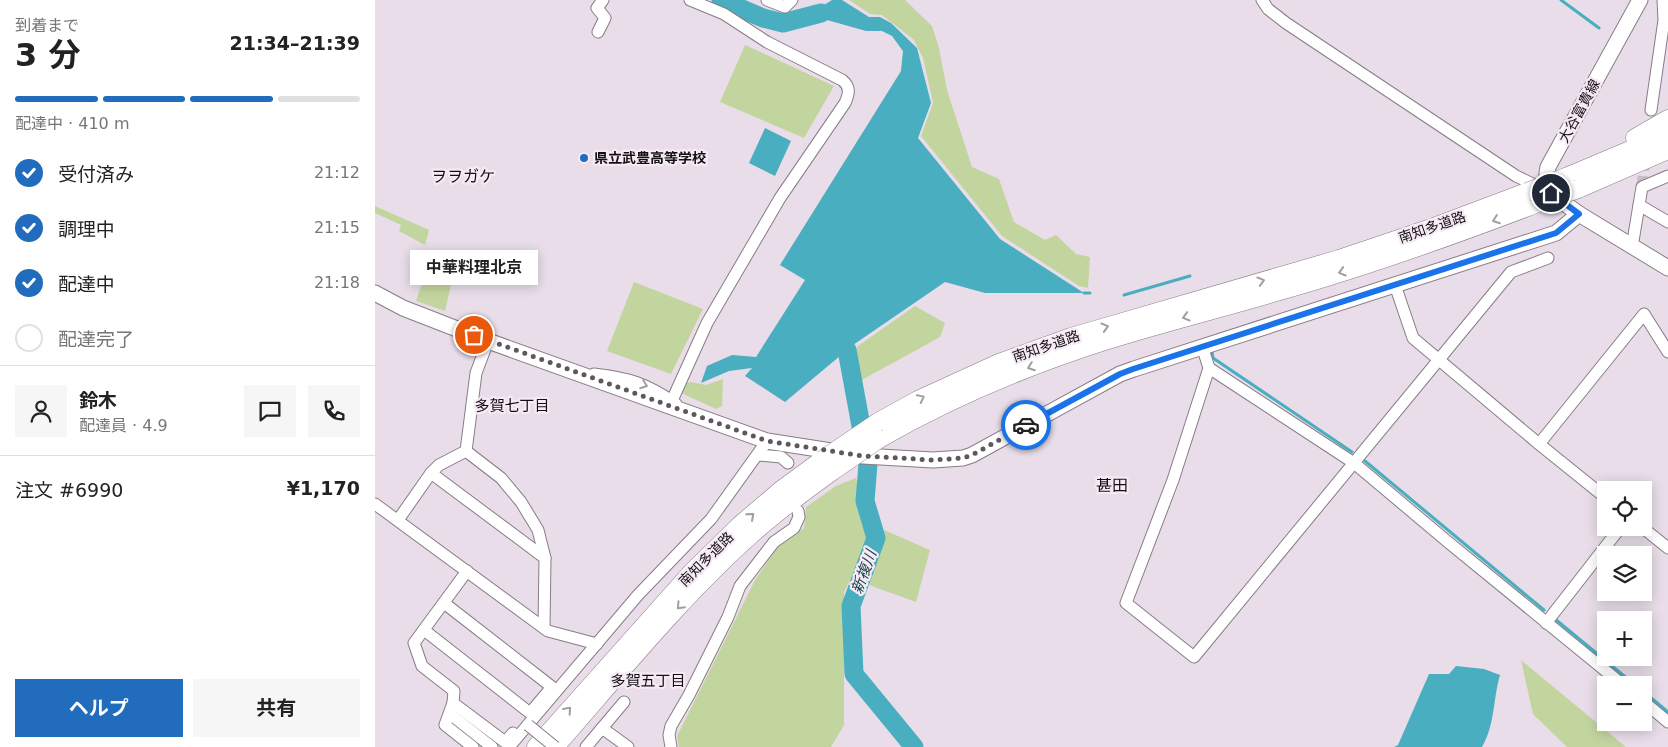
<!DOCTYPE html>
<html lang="ja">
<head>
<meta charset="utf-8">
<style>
  body { margin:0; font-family:"DejaVu Sans","Noto Sans JP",sans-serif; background:#f6f6f6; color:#222; height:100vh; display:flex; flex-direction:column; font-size:19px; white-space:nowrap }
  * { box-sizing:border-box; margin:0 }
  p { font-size:16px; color:#767676 }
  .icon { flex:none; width:28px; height:28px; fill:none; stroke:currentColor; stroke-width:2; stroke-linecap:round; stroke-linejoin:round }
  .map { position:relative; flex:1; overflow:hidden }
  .drawer { display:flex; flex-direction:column; background:#fff; width:375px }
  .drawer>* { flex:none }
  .fabs { position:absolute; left:1222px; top:481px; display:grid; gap:10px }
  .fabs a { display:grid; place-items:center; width:55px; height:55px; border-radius:0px; background:#fff; box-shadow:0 2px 12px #0003; font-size:25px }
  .pin { position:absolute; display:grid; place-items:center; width:42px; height:42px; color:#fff; margin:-21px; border:2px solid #fff; border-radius:50%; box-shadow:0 1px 5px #0007 }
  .courier { position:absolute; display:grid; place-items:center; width:50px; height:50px; margin:-25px; border:4px solid #1a73e8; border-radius:50%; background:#fff; color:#222; box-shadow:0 1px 6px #0007 }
  .bubble { position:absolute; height:35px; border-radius:0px; background:#fff; box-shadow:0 2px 12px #0003; font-size:16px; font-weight:700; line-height:35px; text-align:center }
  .summary em { font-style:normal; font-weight:700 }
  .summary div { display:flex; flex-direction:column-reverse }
  .summary { display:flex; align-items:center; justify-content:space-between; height:85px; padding:0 15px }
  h1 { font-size:32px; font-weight:700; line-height:38px }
  .bar { display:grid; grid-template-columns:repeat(4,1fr); gap:8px 5px; align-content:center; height:60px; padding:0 15px }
  .bar i { height:6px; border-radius:4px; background:#e0e0e0 }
  .bar .current { background:#216cbc }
  .bar p { grid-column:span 4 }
  .line { display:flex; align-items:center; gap:12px; padding:0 15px; border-top:1px solid #e0e0e0 }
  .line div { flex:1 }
  .round { display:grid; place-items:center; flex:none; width:52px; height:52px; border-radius:0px; background:#f6f6f6 }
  ol { padding:0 15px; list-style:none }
  li { display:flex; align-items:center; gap:15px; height:55px }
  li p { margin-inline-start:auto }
  li .icon { padding:5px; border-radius:50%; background:#216cbc; color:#fff; stroke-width:4 }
  li:last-child { color:#767676 }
  li i { width:28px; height:28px; border:2px solid #e0e0e0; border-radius:50% }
  .primary-button { display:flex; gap:10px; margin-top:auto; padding:10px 15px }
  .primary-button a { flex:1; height:58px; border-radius:0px; background:#216cbc; color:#fff; font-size:20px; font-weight:700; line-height:58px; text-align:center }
  .primary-button a+a { background:#f6f6f6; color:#222 }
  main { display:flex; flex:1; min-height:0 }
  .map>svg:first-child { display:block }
  .green { fill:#c3d59f }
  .water { fill:#49aec0 }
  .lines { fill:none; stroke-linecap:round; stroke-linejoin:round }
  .stream { stroke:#49aec0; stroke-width:3 }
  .river { stroke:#49aec0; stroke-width:19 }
  .minor-tunnel { stroke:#c8bec8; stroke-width:11; stroke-dasharray:11 5.5; stroke-linecap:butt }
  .minor-casing { stroke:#877d86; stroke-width:13 }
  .major-casing { stroke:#877d86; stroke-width:17 }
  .highway-casing { stroke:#877d86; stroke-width:19 }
  .minor { stroke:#fff; stroke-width:11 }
  .major { stroke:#fff; stroke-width:15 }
  .highway { stroke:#fff; stroke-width:18 }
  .minor-bridge-casing { stroke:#877d86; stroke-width:13; stroke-linecap:butt }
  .highway-bridge-casing { stroke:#877d86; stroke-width:19; stroke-linecap:butt }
  .minor-bridge { stroke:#fff; stroke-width:11 }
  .highway-bridge { stroke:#fff; stroke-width:18 }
  .oneway { stroke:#a19fa1 }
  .done { stroke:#5e585e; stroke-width:5; stroke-dasharray:0 9 }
  .route { stroke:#1a73e8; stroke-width:6 }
  .poi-dot { fill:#216cbc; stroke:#f6eaf5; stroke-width:2 }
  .labels { text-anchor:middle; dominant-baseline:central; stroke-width:4.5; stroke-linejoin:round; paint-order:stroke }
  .street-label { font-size:14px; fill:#131013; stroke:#f6eaf5 }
  .poi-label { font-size:14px; font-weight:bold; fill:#131013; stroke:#f6eaf5; text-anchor:start }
  .neighbourhood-label { font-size:15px; fill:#131013; stroke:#f6eaf5 }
  .water-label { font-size:15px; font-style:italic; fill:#113f47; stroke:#f6eaf5 }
  .quarter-label { font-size:16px; fill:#131013; stroke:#f6eaf5 }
</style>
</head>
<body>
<main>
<section class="drawer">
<div class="summary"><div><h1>3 分</h1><p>到着まで</p></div><em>21:34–21:39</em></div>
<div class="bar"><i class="current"></i><i class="current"></i><i class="current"></i><i></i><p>配達中 · 410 m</p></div>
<ol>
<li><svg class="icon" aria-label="check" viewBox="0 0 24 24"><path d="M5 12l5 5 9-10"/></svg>受付済み<p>21:12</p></li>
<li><svg class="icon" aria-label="check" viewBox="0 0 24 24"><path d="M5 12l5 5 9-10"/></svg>調理中<p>21:15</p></li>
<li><svg class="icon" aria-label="check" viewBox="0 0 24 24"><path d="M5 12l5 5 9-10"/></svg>配達中<p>21:18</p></li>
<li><i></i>配達完了</li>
</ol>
<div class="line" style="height:90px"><a class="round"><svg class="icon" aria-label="person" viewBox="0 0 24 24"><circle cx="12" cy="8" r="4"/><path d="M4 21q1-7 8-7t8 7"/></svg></a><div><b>鈴木</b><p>配達員 · 4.9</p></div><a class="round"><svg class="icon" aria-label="chat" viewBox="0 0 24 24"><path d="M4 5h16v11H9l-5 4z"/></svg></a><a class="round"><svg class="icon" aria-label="phone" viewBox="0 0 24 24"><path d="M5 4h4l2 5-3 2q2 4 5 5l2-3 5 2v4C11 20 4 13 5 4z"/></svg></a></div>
<div class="line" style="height:65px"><div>注文 #6990</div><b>¥1,170</b></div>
<div class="primary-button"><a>ヘルプ</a><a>共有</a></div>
</section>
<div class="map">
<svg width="1293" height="747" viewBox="0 0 1293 747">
  <rect width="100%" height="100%" fill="#e8dde8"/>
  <!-- green -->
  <g class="green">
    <path d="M474 0H530L557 26 564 48 572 90 597 167 624 179 639 222 670 240 681 235 701 254 715 257 713 288 704 286 627 236 546 136 558 103 548 58 539 40 507 15 495 14Z"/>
    <path d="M370 45 459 86 429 138 345 102Z"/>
    <path d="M0 206 54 230 50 245 24 231 26 225 0 213Z"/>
    <path d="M81 263 70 311 41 301 48 280 60 277 68 286 73 269Z"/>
    <path d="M259 282 328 309 296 374 232 351Z"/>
    <path d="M540 306 570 323 565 337 485 381 476 356 483 346Z"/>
    <path d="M348 379 347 406 341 409 304 392 307 384 316 382 331 385Z"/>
    <path d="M481 478 496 537 469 592V725L456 747H304L302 736 380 580 404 546 429 528 431 507 461 486Z"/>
    <path d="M509 530 555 550 541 602 491 584Z"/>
    <path d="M1146 660 1251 747H1192L1158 714Z"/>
  </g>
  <!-- water -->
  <g class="water">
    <path d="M457 0H467L494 17H505L516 23 542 48 556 103 543 138 625 239 709 293H610L570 282 478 345 410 402 370 376 377 368 354 371 326 383 332 366 357 355 381 357 430 280 405 265 526 71 528 51 517 36 507 31H491L445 18 449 5Z"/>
    <path d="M390 128 416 141 400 176 374 163Z"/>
    <path d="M1081 666 1109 669 1125 675C1118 699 1120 725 1107 747H1019L1023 745 1054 674H1074Z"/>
  </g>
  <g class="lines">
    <!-- stream -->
    <g class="stream">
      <path d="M1186 0 1224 28"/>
      <path d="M709 293H715"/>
      <path d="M749 295 815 276"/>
      <path d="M837 352 838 358 977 452"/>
      <path d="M990 461 1169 610"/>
      <path d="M1180 619 1260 685"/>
      <path d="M1269 692 1293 712"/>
    </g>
    <!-- river -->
    <g class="river">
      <path d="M346 0 388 18 408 23 446 13"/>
      <path d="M472 350 493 464 490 501 501 538 476 606 479 674 539 747"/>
    </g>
    <!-- minor-tunnel -->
    <path class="minor-tunnel" d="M1267 187 1270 156"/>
    <!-- minor casing -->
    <g class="minor-casing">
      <g id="minor">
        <path d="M392 0 410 7 417 0"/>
        <path d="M887 0 893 9 911 23 1141 176 1166 188"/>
        <path d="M223 32 230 18 222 8 228 0"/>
        <path d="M1276 110 1289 20 1288 0"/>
        <path d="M1264 205 1293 222"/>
        <path d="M1257 247 1267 187 1293 176"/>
        <path d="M1020 285 1038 338 1164 444 1231 498"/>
        <path d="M827 346 834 368 798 480 751 603 819 657 1136 272 1173 258"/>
        <path d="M834 368 979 463 1073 542 1248 685"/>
        <path d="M219 374C253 378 272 383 301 404"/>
        <path d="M295 405 332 323 405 198 470 103C474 94 476 87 467 80L392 42 349 14 315 0"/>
        <path d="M1164 444 1269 314 1293 352"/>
        <path d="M91 451 126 478 146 502 163 530 170 558"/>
        <path d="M383 455 406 457 413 463"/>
        <path d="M56 473 64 465 91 451 101 373 113 341"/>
        <path d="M0 504 173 631 222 644"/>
        <path d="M23 520 56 473 170 558 169 628"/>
        <path d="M1268 528 1293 548"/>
        <path d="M92 571 39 643 47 666 79 691 78 703 70 725 98 747"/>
        <path d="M1171 623 1245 528"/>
        <path d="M49 630 155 713 177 687 69 603"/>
        <path d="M1269 702 1293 722"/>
        <path d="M78 703 130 742 138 733"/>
        <path d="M75 714 117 747"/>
        <path d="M227 728 253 747"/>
        <path d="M134 747 263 595 336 519 392 441"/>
        <path d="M211 747 249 702"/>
        <path d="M296 747 294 735 296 726 314 695 353 617 365 586 399 542 419 528 424 517 423 511"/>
      </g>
    </g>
    <!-- major casing -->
    <g class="major-casing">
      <g id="major">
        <path d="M1204 214C1186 200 1167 192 1173 167L1265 0"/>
        <path d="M0 293 28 308 113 341 392 441 488 456 558 460 588 458 597 455 745 374 759 369 1181 233 1204 214 1293 268"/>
      </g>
    </g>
    <!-- highway casing -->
    <g class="highway-casing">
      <g id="highway">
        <path d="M1260 138 1293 119"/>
        <path d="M1191 177 1293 134"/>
        <path d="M1203 189 1293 150"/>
        <path d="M503 422 543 400 624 363 696 337 964 259 1059 227 1152 192"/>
        <path d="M504 439C577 397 654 365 733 340 790 322 848 308 905 291 993 266 1080 235 1166 202"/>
        <path d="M161 747 317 572 365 525 406 490 447 460"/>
        <path d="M180 747C244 674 306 597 378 533 404 510 431 490 459 470"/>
      </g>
    </g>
    <!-- minor -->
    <use href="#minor" class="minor"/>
    <!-- major -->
    <use href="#major" class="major"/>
    <!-- highway -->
    <use href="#highway" class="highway"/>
    <!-- minor-bridge casing -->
    <g class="minor-bridge-casing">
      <path id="minor-bridge" d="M153 725 180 747"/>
    </g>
    <!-- highway-bridge casing -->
    <g class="highway-bridge-casing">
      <g id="highway-bridge">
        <path d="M1152 192 1191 177"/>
        <path d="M1166 202 1203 189"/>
        <path d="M447 460 503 422"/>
        <path d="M459 470 504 439"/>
      </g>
    </g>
    <!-- minor-bridge -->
    <use href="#minor-bridge" class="minor-bridge"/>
    <!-- highway-bridge -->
    <use href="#highway-bridge" class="highway-bridge"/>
  </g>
  <!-- one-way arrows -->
  <defs><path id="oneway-chevron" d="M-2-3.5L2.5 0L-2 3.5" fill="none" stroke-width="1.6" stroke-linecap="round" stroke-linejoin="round" transform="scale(1.25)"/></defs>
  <g class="oneway">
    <use href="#oneway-chevron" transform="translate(1121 220) rotate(160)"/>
    <use href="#oneway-chevron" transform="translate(967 272) rotate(163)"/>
    <use href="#oneway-chevron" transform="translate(886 281) rotate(-16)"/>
    <use href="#oneway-chevron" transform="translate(811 317) rotate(164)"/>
    <use href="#oneway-chevron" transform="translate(730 327) rotate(-17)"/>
    <use href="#oneway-chevron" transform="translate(656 367) rotate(160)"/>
    <use href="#oneway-chevron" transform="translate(269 385) rotate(20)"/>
    <use href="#oneway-chevron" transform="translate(546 398) rotate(-26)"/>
    <use href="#oneway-chevron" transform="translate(376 516) rotate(-41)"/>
    <use href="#oneway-chevron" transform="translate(305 606) rotate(133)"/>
    <use href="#oneway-chevron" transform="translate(193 710) rotate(-49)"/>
  </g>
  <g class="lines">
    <!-- done -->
    <path class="done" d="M99 335 392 441 488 456 558 460 588 458 597 455 651 425"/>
    <!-- route -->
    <path class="route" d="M651 425 745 374 758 369 1181 233 1204 214 1176 193"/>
  </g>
  <!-- markers -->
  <circle class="poi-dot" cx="209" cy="158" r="5"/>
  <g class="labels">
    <!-- street labels -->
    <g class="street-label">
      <text transform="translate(1204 111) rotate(-61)">大谷富貴線</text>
      <text transform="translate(1057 227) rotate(-19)">南知多道路</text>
      <text transform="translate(671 346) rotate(-19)">南知多道路</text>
      <text transform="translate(331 559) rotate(-45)">南知多道路</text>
    </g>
    <!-- poi labels -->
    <g class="poi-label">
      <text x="219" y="158">県立武豊高等学校</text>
    </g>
    <!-- neighbourhood labels -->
    <g class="neighbourhood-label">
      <text x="137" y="406">多賀七丁目</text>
      <text x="273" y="681">多賀五丁目</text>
    </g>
    <!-- water labels -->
    <g class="water-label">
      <text transform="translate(489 572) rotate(-70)">新複川</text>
    </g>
    <!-- quarter labels -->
    <g class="quarter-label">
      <text x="88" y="176">ヲヲガケ</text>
      <text x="737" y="485">甚田</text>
    </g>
  </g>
</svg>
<div class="fabs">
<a><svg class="icon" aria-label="locate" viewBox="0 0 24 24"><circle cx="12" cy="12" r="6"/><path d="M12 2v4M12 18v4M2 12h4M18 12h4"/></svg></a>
<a><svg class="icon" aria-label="layers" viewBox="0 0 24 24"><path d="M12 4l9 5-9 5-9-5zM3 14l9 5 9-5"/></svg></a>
<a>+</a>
<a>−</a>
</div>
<div class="pin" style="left:99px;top:335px;background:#ea580c"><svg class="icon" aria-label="bag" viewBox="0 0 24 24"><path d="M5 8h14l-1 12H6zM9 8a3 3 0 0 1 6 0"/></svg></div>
<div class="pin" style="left:1176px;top:193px;background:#1f2937"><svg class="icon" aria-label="home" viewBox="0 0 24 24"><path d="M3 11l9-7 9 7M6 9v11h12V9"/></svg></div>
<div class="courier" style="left:651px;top:425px"><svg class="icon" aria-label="car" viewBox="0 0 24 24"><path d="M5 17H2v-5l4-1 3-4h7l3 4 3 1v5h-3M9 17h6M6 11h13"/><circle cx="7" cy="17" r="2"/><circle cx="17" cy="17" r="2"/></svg></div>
<div class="bubble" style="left:35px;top:250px;width:128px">中華料理北京</div>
</div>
</main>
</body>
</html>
